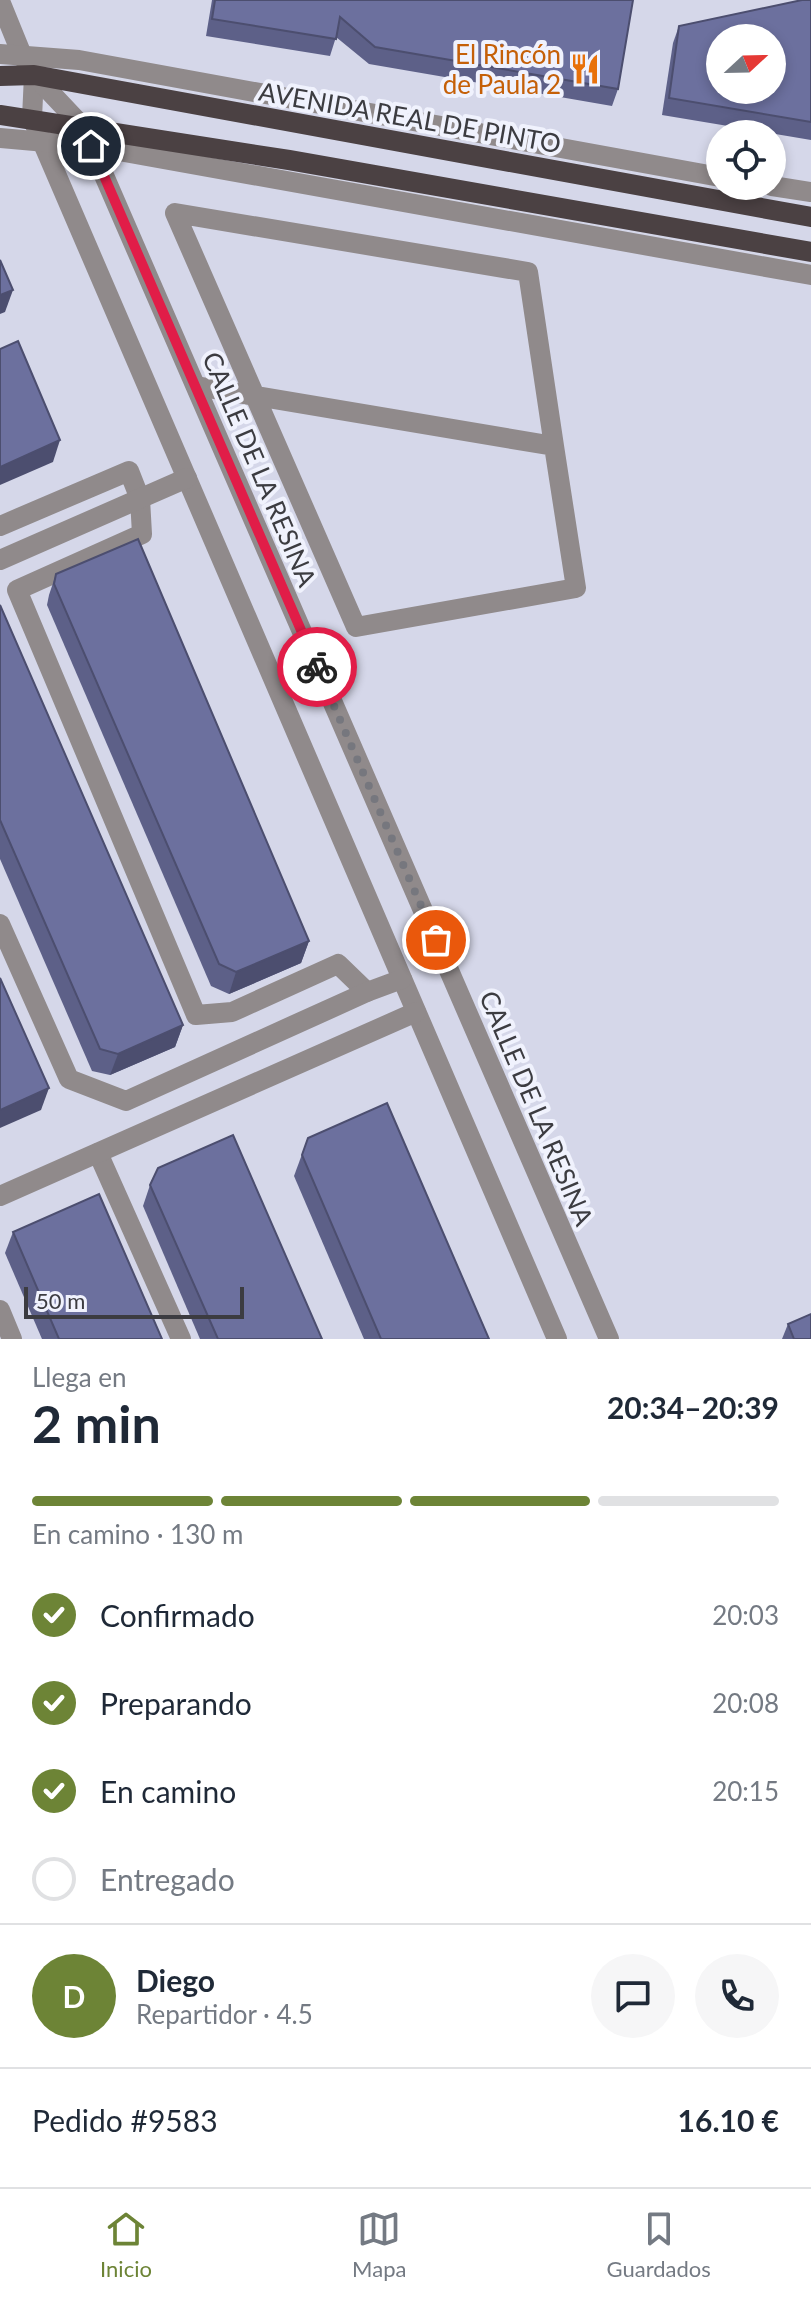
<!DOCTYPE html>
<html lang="es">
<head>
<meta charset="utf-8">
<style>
  body { margin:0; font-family:Lato,sans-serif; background:#f6f6f7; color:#1f2937; height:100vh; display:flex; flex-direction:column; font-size:30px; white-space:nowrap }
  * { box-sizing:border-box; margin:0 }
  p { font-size:26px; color:#747a83 }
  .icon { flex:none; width:44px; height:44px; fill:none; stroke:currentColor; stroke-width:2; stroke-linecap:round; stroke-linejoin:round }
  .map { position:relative; height:1339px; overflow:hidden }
  .details { display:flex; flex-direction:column; background:#fff; flex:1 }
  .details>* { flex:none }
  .needle { width:52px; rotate:68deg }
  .tools { position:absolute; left:706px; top:24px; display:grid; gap:16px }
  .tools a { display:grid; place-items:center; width:80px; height:80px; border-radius:50%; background:#fff; box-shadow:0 4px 12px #0003; font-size:40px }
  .scale { position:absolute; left:24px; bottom:20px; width:220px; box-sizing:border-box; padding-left:8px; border:4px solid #3c3c41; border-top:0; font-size:22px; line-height:28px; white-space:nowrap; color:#3c3c41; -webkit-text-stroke:6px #f0f2fd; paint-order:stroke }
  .pin { position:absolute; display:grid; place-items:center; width:68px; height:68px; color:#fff; margin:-34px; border:4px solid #fff; border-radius:50%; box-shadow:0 2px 8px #0007 }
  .courier { position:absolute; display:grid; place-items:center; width:80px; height:80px; margin:-40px; border:6px solid #e11d48; border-radius:50%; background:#fff; color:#222; box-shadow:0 2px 10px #0007 }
  .summary em { font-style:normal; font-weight:700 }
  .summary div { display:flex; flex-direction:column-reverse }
  .summary { display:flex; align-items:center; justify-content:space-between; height:136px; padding:0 32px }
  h1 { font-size:52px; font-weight:700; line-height:60px }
  .bar { display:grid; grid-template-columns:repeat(4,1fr); gap:12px 8px; align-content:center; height:96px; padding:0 32px }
  .bar i { height:10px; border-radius:6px; background:#e0e1e3 }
  .bar .active { background:#6d8436 }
  .bar p { grid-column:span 4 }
  .line { display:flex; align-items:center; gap:20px; padding:0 32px; border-top:2px solid #e0e1e3 }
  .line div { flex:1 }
  .round { display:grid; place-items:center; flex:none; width:84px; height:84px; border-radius:42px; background:#f6f6f7 }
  ol { padding:0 32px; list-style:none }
  li { display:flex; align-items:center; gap:24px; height:88px }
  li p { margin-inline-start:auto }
  li .icon { padding:8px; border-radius:50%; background:#6d8436; color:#fff; stroke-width:4 }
  li:last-child { color:#747a83 }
  li i { width:44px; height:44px; border:4px solid #e0e1e3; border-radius:50% }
  .menu { display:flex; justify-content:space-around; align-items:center; height:112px; border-top:2px solid #e0e1e3; background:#fff; font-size:22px; color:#747a83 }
  .menu a { display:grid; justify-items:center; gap:4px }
  .menu .active { color:#6d8436 }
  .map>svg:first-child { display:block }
  .built { fill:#d5d7e9; fill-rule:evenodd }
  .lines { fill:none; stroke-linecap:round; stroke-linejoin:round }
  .minor { stroke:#908a8b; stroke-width:20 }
  .major { stroke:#4b4143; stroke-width:20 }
  .wall { fill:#5d6088 }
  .shaded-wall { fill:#4c4e6f }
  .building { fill:#6c709e; stroke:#4c4e6f; stroke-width:2; fill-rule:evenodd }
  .done { stroke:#76777e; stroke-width:8; stroke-dasharray:0 14.4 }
  .route { stroke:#e11d48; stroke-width:10 }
  .labels { text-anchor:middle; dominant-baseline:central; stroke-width:8; stroke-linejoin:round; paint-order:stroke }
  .food-label { font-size:26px; fill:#c56008; stroke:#f0f2fd; text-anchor:end }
  .street-label { font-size:26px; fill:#3c3c41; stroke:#f0f2fd }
</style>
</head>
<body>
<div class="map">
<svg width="811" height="1339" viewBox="0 0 811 1339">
  <rect width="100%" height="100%" fill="#e3e4f0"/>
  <!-- built -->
  <path class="built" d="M0 0H811V1339H0ZM720 38H772V90H720ZM720 134H772V186H720Z"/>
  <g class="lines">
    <!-- minor -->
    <g class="minor">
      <path d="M0 1 22 55 34 75 32 118 557 1339"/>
      <path d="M0 54 79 60 720 177"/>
      <path d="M34 75 83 127 609 1339"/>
      <path d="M0 138 91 146 811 275"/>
      <path d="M772 186 811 192"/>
      <path d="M196 386 554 446 576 588 356 627 175 213 528 272 554 446"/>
      <path d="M0 526 129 471 140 499 142 534 17 590 196 1015 232 1012 338 964 367 992"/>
      <path d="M0 560 187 478"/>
      <path d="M0 924 69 1079 126 1101 367 992 402 979"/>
      <path d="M98 1153 181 1339"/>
      <path d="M0 1196 416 1012"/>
      <path d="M0 1310 12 1339"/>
    </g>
    <!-- major -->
    <g class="major">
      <path d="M0 76 34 75 811 217"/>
      <path d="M0 115 289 160 811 252"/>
    </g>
  </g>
  <!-- wall -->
  <g class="wall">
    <path d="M212 0H633L618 89 612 106 369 64 336 37 330 56 206 36Z"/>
    <path d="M811 0V140L662 115 673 43 679 26Z"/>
    <path d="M56 574 309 941 301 963 229 994 211 986 47 605 49 595Z"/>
    <path d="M0 605 183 1025 175 1047 110 1075 92 1071 0 859Z"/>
    <path d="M308 1138 489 1339H364L294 1176Z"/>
    <path d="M150 1185 322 1339H200L143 1206Z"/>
    <path d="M13 1232 162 1339H42L5 1253Z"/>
    <path d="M788 1324 811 1339H782Z"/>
  </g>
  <!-- shaded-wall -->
  <g class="shaded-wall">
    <path d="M13 290 5 312 0 314V295Z"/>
    <path d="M60 440 53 462 0 485V467Z"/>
    <path d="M309 941 301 963 229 994 236 972Z"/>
    <path d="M183 1025 175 1047 110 1075 118 1054Z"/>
    <path d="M49 1088 41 1110 0 1128V1110Z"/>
  </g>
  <!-- building -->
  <g class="building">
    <path d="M215 0H633L618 89 375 47 340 17 336 39 212 19Z"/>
    <path d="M802 0H811V122L669 98 679 26ZM720 38H772V90H720Z"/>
    <path d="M0 260 13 290 0 295Z"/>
    <path d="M18 341 60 440 0 467V349Z"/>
    <path d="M138 539 309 941 236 972 219 964 54 584 56 574Z"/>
    <path d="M0 605 183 1025 118 1054 100 1049 0 820Z"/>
    <path d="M0 978 49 1088 0 1110Z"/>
    <path d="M387 1103 489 1339H381L302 1155 308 1138Z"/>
    <path d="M233 1135 322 1339H218L150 1185 158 1168Z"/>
    <path d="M99 1194 162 1339H59L13 1232Z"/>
    <path d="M811 1314V1339H794L788 1324Z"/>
  </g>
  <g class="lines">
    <!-- done -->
    <path class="done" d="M317 667 436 940"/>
    <!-- route -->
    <path class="route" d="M91 146 317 667"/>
  </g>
  <!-- icons -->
  <defs>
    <g id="restaurant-bare" transform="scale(2.4)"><path d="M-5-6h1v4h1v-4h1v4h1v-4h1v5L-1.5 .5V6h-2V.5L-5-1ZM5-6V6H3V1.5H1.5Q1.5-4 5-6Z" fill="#e8710a" stroke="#f0f2fd" stroke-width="2.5" paint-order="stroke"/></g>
  </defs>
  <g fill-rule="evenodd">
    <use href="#restaurant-bare" x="585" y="69"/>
  </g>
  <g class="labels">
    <!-- food labels -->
    <g class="food-label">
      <text x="561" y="54">El Rincón<tspan x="561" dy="30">de Paula 2</tspan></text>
    </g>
    <!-- street labels -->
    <g class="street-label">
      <text transform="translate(410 117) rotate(10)">AVENIDA REAL DE PINTO</text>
      <text transform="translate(260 469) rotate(67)">CALLE DE LA RESINA</text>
      <text transform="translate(537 1108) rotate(67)">CALLE DE LA RESINA</text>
    </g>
  </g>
</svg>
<div class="tools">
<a><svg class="needle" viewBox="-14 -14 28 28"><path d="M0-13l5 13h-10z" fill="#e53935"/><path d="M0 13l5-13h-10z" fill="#747a83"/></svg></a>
<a><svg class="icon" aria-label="locate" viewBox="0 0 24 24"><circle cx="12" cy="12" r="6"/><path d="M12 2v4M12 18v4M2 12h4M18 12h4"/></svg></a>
</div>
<div class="scale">50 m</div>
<div class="pin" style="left:436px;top:940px;background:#ea580c"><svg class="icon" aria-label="bag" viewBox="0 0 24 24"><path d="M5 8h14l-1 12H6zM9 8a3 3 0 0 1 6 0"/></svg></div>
<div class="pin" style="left:91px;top:146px;background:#1f2937"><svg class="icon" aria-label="home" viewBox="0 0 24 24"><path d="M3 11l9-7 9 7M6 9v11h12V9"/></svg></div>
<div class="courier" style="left:317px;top:667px"><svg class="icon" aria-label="bike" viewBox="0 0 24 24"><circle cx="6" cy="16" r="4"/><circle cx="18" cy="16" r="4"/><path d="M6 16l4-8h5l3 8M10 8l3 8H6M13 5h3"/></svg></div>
</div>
<section class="details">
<div class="summary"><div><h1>2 min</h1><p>Llega en</p></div><em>20:34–20:39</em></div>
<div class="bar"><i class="active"></i><i class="active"></i><i class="active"></i><i></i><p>En camino · 130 m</p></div>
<ol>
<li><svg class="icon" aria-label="check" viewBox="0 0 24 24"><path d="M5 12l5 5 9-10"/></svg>Confirmado<p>20:03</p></li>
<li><svg class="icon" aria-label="check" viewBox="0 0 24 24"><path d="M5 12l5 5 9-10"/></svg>Preparando<p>20:08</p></li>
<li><svg class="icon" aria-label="check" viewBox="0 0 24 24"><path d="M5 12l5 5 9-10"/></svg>En camino<p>20:15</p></li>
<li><i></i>Entregado</li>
</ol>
<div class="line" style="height:144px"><b class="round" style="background:#6d8436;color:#fff">D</b><div><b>Diego</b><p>Repartidor · 4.5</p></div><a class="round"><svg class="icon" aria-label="chat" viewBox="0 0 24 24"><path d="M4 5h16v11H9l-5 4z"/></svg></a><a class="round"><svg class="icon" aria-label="phone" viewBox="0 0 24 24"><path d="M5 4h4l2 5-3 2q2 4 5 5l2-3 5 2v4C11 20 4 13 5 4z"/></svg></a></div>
<div class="line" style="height:104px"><div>Pedido #9583</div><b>16.10 €</b></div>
</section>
<nav class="menu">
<a class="active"><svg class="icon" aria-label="home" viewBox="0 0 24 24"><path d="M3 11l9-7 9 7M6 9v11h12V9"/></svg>Inicio</a>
<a><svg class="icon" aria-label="map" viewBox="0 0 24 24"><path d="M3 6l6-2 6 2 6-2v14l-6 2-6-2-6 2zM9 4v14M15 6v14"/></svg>Mapa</a>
<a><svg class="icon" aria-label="saved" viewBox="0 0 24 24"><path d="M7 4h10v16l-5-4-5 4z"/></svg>Guardados</a>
</nav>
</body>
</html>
